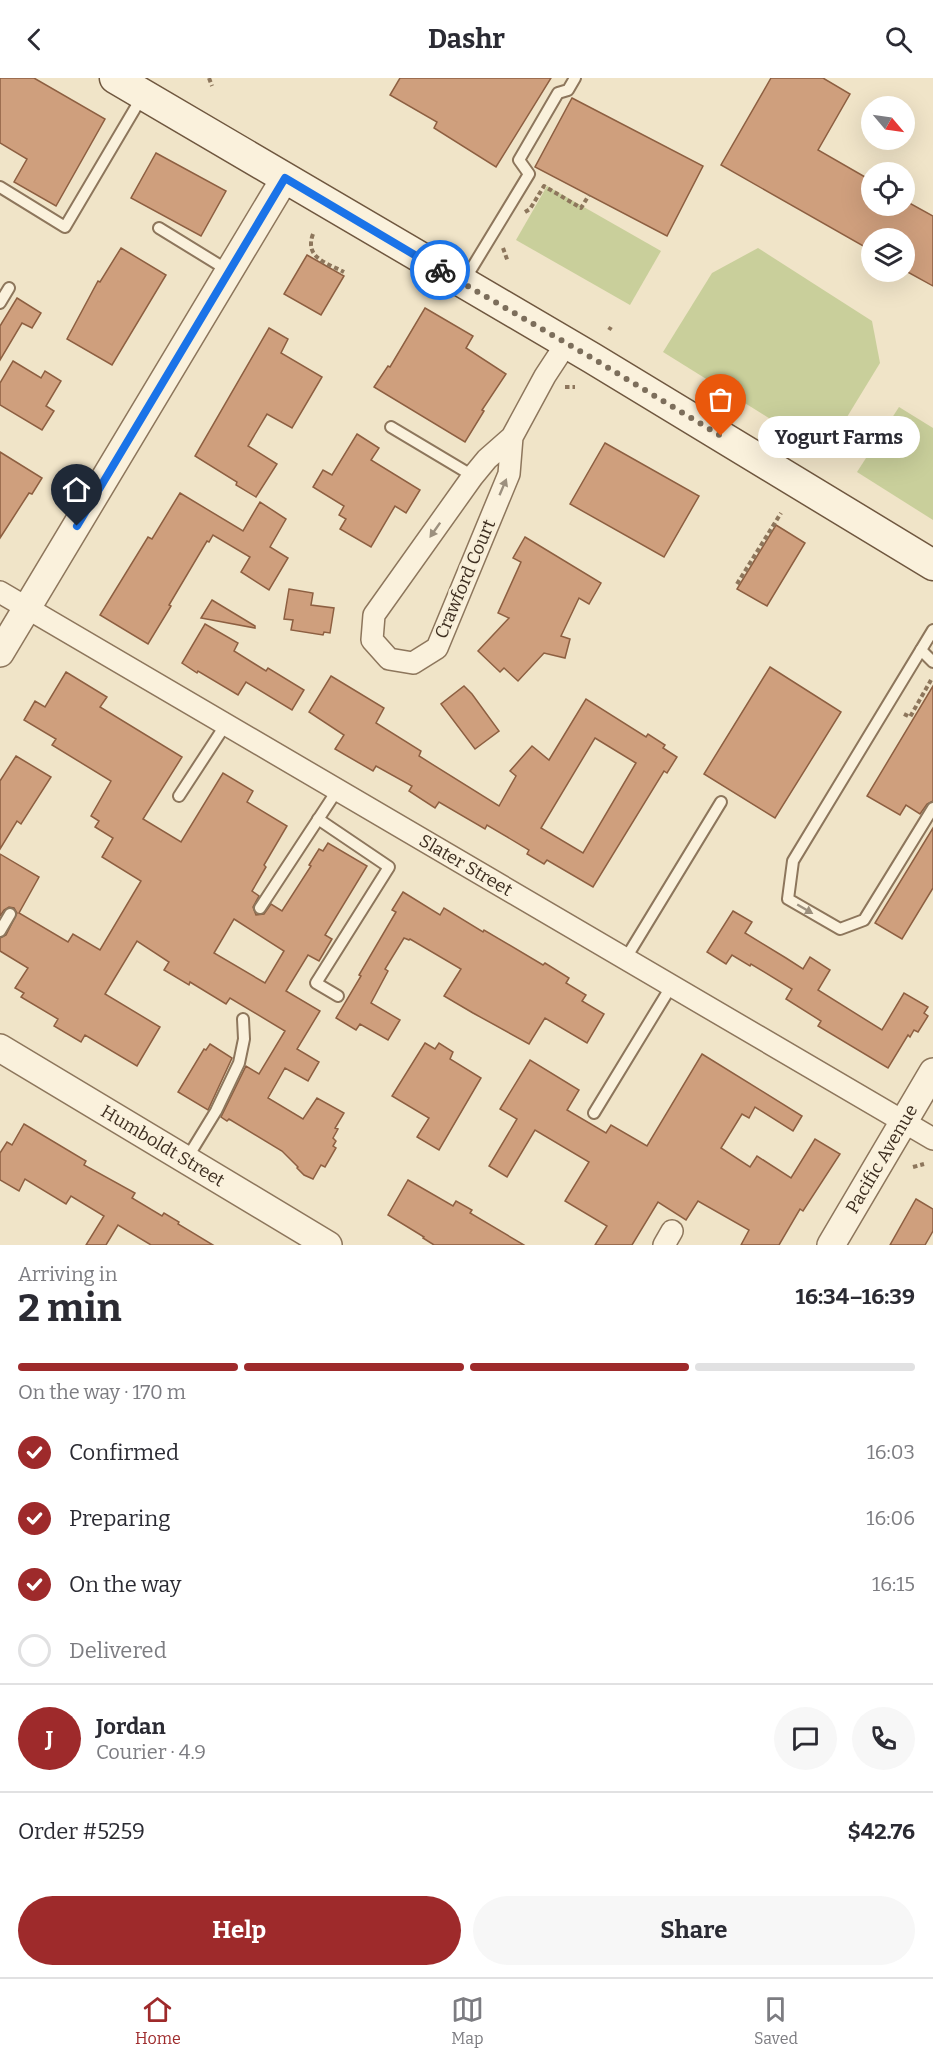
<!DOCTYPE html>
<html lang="en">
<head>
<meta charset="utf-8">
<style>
  body { margin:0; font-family:Bitter,serif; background:#f7f7f7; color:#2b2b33; height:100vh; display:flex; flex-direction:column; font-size:22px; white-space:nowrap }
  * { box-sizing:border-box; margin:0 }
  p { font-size:20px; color:#7c7c81 }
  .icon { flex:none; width:33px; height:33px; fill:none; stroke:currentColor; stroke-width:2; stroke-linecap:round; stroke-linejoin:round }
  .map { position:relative; height:1167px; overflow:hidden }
  .drawer { display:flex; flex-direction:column; background:#fff; flex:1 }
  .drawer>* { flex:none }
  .needle { width:39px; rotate:119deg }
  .fabs { position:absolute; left:861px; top:18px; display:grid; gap:12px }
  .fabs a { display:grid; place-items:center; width:54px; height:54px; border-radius:50%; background:#fff; box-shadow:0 6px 24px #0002; font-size:30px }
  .pin { position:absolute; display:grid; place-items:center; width:51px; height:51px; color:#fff; margin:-62px -26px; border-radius:50% 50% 50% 0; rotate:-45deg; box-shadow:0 0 6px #0007 }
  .pin .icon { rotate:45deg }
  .courier { position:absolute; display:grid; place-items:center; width:60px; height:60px; margin:-30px; border:4px solid #1a73e8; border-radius:50%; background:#fff; color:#222; box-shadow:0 2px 8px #0007 }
  .bubble { position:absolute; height:42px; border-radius:21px; background:#fff; box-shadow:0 6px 24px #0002; font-size:20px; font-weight:700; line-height:42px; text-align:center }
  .overview em { font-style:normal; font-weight:700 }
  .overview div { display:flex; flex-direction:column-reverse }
  .overview { display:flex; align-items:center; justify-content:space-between; height:102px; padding:0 18px }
  h1 { font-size:39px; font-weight:700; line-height:45px }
  .bar { display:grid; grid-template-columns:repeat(4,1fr); gap:9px 6px; align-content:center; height:72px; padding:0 18px }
  .bar i { height:8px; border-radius:4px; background:#e1e1e2 }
  .bar .on { background:#9e2a2b }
  .bar p { grid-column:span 4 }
  .line { display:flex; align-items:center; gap:15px; padding:0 18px; border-top:2px solid #e1e1e2 }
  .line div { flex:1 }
  .round { display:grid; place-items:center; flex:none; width:63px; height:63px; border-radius:32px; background:#f7f7f7 }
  ol { padding:0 18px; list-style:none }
  li { display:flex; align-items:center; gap:18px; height:66px }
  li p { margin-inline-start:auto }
  li .icon { padding:6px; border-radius:50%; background:#9e2a2b; color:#fff; stroke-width:4 }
  li:last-child { color:#7c7c81 }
  li i { width:33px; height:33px; border:3px solid #e1e1e2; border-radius:50% }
  .primary-button { display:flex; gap:12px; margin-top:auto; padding:12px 18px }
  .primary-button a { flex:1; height:69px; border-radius:36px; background:#9e2a2b; color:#fff; font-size:24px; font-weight:700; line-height:69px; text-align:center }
  .primary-button a+a { background:#f7f7f7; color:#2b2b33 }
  header { display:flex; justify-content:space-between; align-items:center; height:78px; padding:0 18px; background:#fff; font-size:27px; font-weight:700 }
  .tabs { display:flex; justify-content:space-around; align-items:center; height:84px; border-top:2px solid #e1e1e2; background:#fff; font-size:16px; color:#7c7c81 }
  .tabs a { display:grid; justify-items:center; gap:3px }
  .tabs .on { color:#9e2a2b }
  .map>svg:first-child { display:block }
  .green { fill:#c9cf9b }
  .building { fill:#cf9f7d; stroke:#8d5f41; stroke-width:1.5; fill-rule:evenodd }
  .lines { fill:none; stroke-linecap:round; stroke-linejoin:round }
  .service-casing { stroke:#8d765c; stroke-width:14 }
  .minor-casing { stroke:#8d765c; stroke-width:24 }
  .tertiary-casing { stroke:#8d765c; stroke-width:30 }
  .secondary-casing { stroke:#6f573f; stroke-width:33 }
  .path { stroke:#8d765c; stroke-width:4; stroke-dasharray:4.5 3; stroke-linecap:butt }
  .service { stroke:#faf1dc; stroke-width:10 }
  .minor { stroke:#faf1dc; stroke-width:21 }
  .tertiary { stroke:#faf1dc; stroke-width:27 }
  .secondary { stroke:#faf1dc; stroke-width:30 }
  .oneway { fill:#9c907e }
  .done { stroke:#7c6e5b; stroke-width:6; stroke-dasharray:0 10.8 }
  .route { stroke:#1a73e8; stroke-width:8 }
  .labels { text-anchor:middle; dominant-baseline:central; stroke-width:5; stroke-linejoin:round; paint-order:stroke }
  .street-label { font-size:18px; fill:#3d2e20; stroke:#f7eed8 }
</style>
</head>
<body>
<header><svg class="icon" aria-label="back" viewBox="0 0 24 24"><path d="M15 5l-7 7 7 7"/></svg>Dashr<svg class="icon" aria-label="search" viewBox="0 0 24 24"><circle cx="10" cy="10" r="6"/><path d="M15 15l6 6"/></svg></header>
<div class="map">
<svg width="933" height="1167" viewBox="0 0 933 1167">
  <rect width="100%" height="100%" fill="#f0e4c8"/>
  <!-- green -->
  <g class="green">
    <path d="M547 108 661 173 630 227 516 162Z"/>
    <path d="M758 170 872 243 880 285 825 375 663 274 712 195Z"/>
    <path d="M899 329 933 350V442L857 394Z"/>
  </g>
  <!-- building -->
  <g class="building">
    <path d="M0 0H34L105 41 56 128 14 104 27 81 0 65Z"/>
    <path d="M400 0H551L496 89 434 50 437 44 390 17Z"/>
    <path d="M771 0H823L850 16 818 72 872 103V128H904V122L933 138V208L904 192V160H872V173L721 87Z"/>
    <path d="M572 20 703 88 667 158 535 89Z"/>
    <path d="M156 75 226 113 201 158 131 120Z"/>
    <path d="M121 170 166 197 112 287 67 261 98 203 100 204Z"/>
    <path d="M307 177 344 198 321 237 284 216Z"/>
    <path d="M17 220 41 235 32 250 22 245 0 282V248Z"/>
    <path d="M425 230 473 258 466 270 506 296 482 332 484 333 465 364 374 309 388 288 390 289Z"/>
    <path d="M269 250 288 261 281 275 322 299 292 350 267 336 248 368 277 386 256 419 236 407 237 404 195 378Z"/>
    <path d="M13 283 41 300 45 293 61 303 46 328 54 333 42 352 0 327V305Z"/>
    <path d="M357 356 379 370 371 382 420 412 406 435 395 428 371 469 340 451 346 441 339 437 344 428 313 409 323 392 332 397Z"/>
    <path d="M605 365 699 418 664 479 570 426Z"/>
    <path d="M0 374 42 400 32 416 29 415 0 460Z"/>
    <path d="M180 415 243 453 260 424 286 441 270 469 288 480 269 512 241 494 250 479 213 457 209 464 207 463 169 527 171 528 148 566 100 537 148 459 152 461Z"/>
    <path d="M776 447 805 465 767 528 737 511Z"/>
    <path d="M525 459 601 505 589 526 579 520 561 558 570 561 565 580 544 575 518 603 504 590 500 594 478 573 509 540 498 535 521 484 513 480Z"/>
    <path d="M289 511 313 515 311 527 334 530 330 555 324 554 323 557 291 552 293 542 284 541Z"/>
    <path d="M212 522 255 548V550L201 540Z"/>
    <path d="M205 546 238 565 234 573 266 593 268 590 304 612 292 632 246 604 238 617 198 593 197 595 182 585Z"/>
    <path d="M770 589 841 634 775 740 704 696Z"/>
    <path d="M66 594 107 619 100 629 182 679 143 741 181 764 223 695 253 713 247 724 287 748 264 787 266 789 252 813 259 818 253 829 256 837 264 836 271 826 282 833 311 788 309 787 319 771 323 773 328 765 367 788 325 857 332 861 319 883 308 877 286 913 320 933 297 971 319 984 308 1003 285 990 268 1020 303 1041 317 1020 344 1035 335 1050 338 1051 333 1060 336 1063 333 1068 336 1070 325 1089 321 1087 313 1101 304 1097 297 1090 298 1089 282 1073 229 1041 227 1043 221 1039 246 988 259 996 285 953 230 920 226 926 190 904 189 907 164 892 169 884 137 863 105 916 160 949 137 988 85 957 81 964 54 948 58 941 21 919 24 915 15 910 28 890 0 873V860L6 857 17 835 14 830 9 829 4 832 0 838V776L39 799 19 835 68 864 73 856 100 872 141 803 102 779 113 760 95 749 99 743 91 738 111 703 52 667 56 661 24 642 35 623 45 629ZM234 841 284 873 265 905 214 875Z"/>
    <path d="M331 598 384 630 376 645 421 673 419 678 499 728 516 698 510 693 532 668 549 682 586 621 646 659 648 656 665 667 663 670 677 679 667 695 664 693 593 809 547 782 544 786 527 776 529 772 487 747 485 751 439 724 435 730 409 713 412 708 376 688 373 693 335 671 344 657 309 634ZM595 660 636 685 583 775 541 750Z"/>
    <path d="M464 608 472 616 499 653 475 671 441 626Z"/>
    <path d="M933 608V723L927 726 920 736 906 727 900 737 867 718Z"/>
    <path d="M16 678 51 699 21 746 17 743 0 771V703Z"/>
    <path d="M933 750V810L902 861 875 845Z"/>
    <path d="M403 814 440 837 444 830 483 854 484 852 543 887 545 885 569 900 566 905 586 917 582 923 604 936 587 965 545 940 529 966 473 935 444 918 461 891 410 861 409 862 404 860 385 891 388 893 371 925 400 942 388 962 360 946 356 952 336 940 361 898 359 897 396 834 392 832Z"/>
    <path d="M733 833 752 844 745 855 786 880 803 891 810 879 830 892 818 912 882 952 904 915 928 929 924 935 928 938 918 954 914 952 910 959 908 957 888 990 818 948 821 943 786 921 792 911 751 886 750 888 732 877 726 886 707 874Z"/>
    <path d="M425 965 435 971 439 965 453 974 450 981 481 1000 439 1072 417 1059 429 1040 392 1018Z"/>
    <path d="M210 966 232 980 208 1032 178 1014 204 971 206 972Z"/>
    <path d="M702 976 802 1038 793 1053 755 1029 749 1040 742 1036 721 1070 750 1089 757 1078 791 1100 815 1061 840 1076 803 1133 800 1131 779 1167H741L749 1152 698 1123 686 1142 658 1124 632 1167H595L607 1148 565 1123 589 1084 535 1052 507 1099 489 1088 517 1041 500 1031 530 982 579 1012 567 1032 606 1055 611 1047 647 1068Z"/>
    <path d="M24 1046 86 1083 84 1087 135 1115 132 1120 162 1138 164 1135 179 1144 178 1146 213 1167H151L118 1147 106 1167H86L104 1138 71 1118 66 1126 25 1101 19 1113 0 1102V1075L7 1064 12 1067Z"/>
    <path d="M408 1102 453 1128 456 1123 472 1132 470 1135 524 1167H434L423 1160 424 1159 388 1137Z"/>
    <path d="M916 1121 933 1131V1153L925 1167H890Z"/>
  </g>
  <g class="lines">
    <!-- service casing -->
    <g class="service-casing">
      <g id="service">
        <path d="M0 109 65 149 143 17"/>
        <path d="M159 150 229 193"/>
        <path d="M464 203 529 96 519 82 558 15 568 12 575 0"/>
        <path d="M0 225 9 210"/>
        <path d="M391 349 473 398"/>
        <path d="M933 552 793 783 788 821 840 851 864 842 933 730"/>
        <path d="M921 572 933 584"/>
        <path d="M179 718 226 646"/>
        <path d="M318 741 389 789 316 905 338 918"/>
        <path d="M260 830 338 711"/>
        <path d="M0 853 10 836"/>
        <path d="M626 880 721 724"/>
        <path d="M594 1035 672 907"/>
        <path d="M186 1082 216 1033 239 985 244 961 243 941"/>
      </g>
    </g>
    <!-- minor casing -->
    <g class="minor-casing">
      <g id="minor">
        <path d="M512 359 509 396 437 570 413 585 389 581 372 562 374 537 473 398 487 381 512 359 545 298 566 266"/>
        <path id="s1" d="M0 514 933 1061"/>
        <path d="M664 1167 672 1153"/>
      </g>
    </g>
    <!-- tertiary casing -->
    <g class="tertiary-casing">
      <g id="tertiary">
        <path d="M0 575 285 100"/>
        <path id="s2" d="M0 970 328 1167"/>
        <path id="s3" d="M831 1167 933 994"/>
      </g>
    </g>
    <!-- secondary casing -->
    <g class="secondary-casing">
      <path id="secondary" d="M115 0 592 280 933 487"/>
    </g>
    <!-- path -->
    <g class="path">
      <path d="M209 0 212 8"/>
      <path d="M525 134 530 131 544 108 581 130 589 117"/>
      <path d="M313 156C304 180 327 185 344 194"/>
      <path d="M503 170 508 184"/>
      <path d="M609 252 611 249"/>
      <path d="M565 309H575"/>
      <path d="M737 506 781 435"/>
      <path d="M904 636 910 639 931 602"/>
      <path d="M913 1089 924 1086"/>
    </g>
    <!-- service -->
    <use href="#service" class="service"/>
    <!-- minor -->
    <use href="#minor" class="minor"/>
    <!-- tertiary -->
    <use href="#tertiary" class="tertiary"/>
    <!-- secondary -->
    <use href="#secondary" class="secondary"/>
  </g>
  <!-- one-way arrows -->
  <defs><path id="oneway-solid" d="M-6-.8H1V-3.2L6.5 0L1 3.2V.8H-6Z" transform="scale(1.5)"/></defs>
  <g class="oneway">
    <use href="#oneway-solid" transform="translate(503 409) rotate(-67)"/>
    <use href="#oneway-solid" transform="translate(435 452) rotate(125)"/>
    <use href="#oneway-solid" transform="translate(805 831) rotate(30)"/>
  </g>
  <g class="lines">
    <!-- done -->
    <path class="done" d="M440 192 592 280 721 358"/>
    <!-- route -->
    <path class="route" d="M77 448 285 100 440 192"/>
  </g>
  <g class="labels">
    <!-- street labels -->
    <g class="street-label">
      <text transform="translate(465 501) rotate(-67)">Crawford Court</text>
      <text stroke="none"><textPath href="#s1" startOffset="540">Slater Street</textPath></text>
      <text stroke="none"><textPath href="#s2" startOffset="190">Humboldt Street</textPath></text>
      <text stroke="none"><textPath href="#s3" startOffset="100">Pacific Avenue</textPath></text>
    </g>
  </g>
</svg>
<div class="fabs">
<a><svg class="needle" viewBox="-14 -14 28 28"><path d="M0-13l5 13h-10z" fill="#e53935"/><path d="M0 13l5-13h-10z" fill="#7c7c81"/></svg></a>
<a><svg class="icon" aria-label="locate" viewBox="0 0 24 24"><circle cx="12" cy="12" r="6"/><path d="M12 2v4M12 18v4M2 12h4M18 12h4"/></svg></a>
<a><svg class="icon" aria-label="layers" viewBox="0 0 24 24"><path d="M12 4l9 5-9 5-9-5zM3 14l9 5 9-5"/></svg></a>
</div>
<div class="pin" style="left:721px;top:358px;background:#ea580c"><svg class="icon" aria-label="bag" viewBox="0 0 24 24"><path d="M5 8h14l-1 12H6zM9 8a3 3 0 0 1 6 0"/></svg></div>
<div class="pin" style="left:77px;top:448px;background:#1f2937"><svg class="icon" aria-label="home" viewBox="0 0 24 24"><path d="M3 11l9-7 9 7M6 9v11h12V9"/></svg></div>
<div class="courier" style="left:440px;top:192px"><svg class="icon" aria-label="bike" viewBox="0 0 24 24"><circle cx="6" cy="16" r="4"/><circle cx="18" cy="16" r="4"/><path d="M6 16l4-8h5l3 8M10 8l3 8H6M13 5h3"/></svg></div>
<div class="bubble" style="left:758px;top:338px;width:162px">Yogurt Farms</div>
</div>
<section class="drawer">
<div class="overview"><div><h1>2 min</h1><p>Arriving in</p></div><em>16:34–16:39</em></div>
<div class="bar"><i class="on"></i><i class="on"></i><i class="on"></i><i></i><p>On the way · 170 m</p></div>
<ol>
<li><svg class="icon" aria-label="check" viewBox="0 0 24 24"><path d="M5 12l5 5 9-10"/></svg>Confirmed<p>16:03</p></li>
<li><svg class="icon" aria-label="check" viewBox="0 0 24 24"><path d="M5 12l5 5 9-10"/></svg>Preparing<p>16:06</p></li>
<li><svg class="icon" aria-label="check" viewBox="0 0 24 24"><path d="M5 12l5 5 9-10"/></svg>On the way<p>16:15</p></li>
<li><i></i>Delivered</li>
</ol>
<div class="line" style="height:108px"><b class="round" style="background:#9e2a2b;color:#fff">J</b><div><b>Jordan</b><p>Courier · 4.9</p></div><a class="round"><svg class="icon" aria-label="chat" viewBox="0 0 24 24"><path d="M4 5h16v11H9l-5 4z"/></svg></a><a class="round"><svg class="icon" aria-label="phone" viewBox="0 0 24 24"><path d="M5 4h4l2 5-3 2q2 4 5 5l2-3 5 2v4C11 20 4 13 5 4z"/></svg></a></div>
<div class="line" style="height:78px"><div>Order #5259</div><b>$42.76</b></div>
<div class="primary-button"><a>Help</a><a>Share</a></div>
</section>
<nav class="tabs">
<a class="on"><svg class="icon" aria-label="home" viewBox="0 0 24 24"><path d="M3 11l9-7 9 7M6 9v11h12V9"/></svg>Home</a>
<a><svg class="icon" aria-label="map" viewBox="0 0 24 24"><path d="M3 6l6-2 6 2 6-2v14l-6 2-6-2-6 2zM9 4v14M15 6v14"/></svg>Map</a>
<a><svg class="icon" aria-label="saved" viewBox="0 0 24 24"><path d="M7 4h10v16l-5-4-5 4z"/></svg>Saved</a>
</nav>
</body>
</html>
